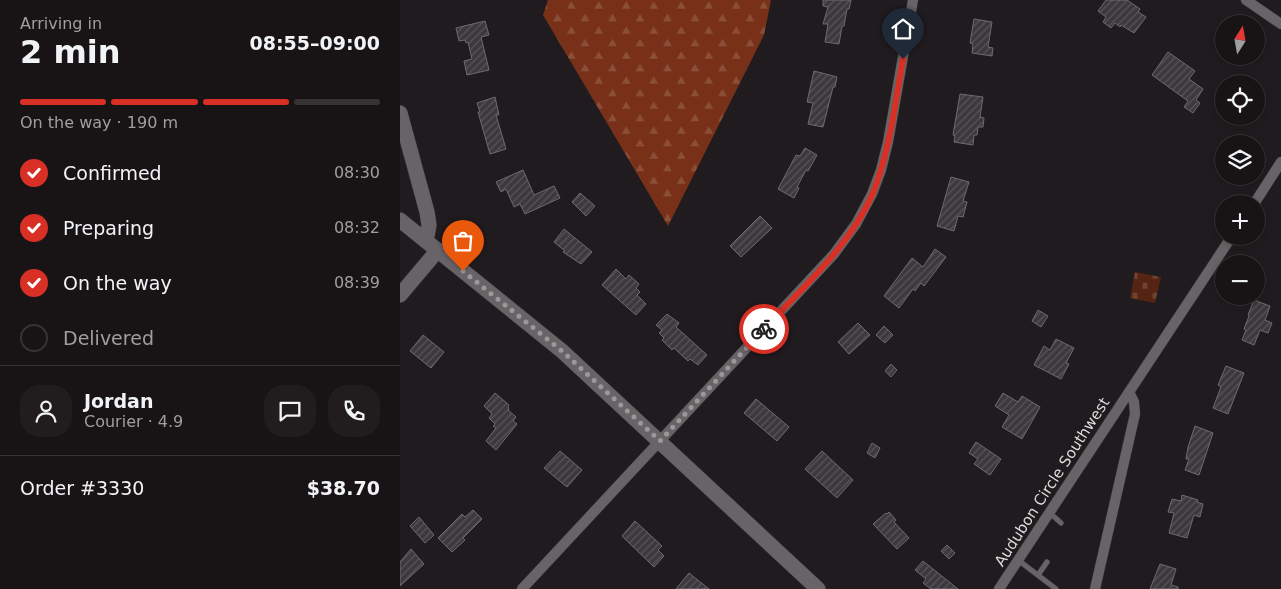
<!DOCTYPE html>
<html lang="en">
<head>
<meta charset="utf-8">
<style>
  body { margin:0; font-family:"DejaVu Sans",sans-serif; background:#211d1f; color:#f1f3f6; height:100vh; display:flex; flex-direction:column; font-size:19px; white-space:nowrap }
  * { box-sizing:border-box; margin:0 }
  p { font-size:16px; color:#9f9ea1 }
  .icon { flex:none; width:28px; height:28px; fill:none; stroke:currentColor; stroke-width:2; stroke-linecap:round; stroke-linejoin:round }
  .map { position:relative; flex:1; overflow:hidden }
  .details { display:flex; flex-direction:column; background:#181416; width:400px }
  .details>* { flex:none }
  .needle { width:32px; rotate:11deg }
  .tools { position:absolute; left:815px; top:15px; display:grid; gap:10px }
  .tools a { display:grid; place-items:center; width:50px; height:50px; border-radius:50%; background:#181416; box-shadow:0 2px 8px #0003,0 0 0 1px #363335; font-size:25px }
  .pin { position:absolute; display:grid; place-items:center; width:42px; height:42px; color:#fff; margin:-51px -21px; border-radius:50% 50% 50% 0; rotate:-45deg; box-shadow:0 0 5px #0007 }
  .pin .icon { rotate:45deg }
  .courier { position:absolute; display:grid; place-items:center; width:50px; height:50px; margin:-25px; border:4px solid #d93025; border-radius:50%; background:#fff; color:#222; box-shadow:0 1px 6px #0007 }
  .head em { font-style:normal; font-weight:700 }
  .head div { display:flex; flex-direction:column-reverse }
  .head { display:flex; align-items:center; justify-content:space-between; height:85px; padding:0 20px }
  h1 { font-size:32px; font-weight:700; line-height:38px }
  .bar { display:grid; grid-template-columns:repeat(4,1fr); gap:8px 5px; align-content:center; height:60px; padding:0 20px }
  .bar i { height:6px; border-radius:4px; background:#363335 }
  .bar .selected { background:#d93025 }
  .bar p { grid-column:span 4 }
  .line { display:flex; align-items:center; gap:12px; padding:0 20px; border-top:1px solid #363335 }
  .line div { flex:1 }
  .round { display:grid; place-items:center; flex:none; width:52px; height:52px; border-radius:20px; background:#211d1f }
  ol { padding:0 20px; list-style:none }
  li { display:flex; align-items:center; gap:15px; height:55px }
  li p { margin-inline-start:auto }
  li .icon { padding:5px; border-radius:50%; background:#d93025; color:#fff; stroke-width:4 }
  li:last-child { color:#9f9ea1 }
  li i { width:28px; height:28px; border:2px solid #363335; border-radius:50% }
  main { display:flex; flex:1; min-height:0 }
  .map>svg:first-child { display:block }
  .forest { fill:url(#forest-firs) }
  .cemetery { fill:url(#cemetery-stones) }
  .building { fill:url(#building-hatch); stroke:#6e6b70 }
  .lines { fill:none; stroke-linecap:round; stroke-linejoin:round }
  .lane-casing { stroke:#383537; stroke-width:6 }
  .street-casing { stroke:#383537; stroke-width:11 }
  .secondary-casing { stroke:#383537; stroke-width:16 }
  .lane { stroke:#686366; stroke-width:5 }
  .street { stroke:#686366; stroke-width:10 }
  .secondary { stroke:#686366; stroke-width:15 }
  .done { stroke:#9c989a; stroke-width:5; stroke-dasharray:0 9 }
  .route { stroke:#d93025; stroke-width:6 }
  .labels { text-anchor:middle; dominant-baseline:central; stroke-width:4.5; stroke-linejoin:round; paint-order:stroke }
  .street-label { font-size:15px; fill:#dfdcdd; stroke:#201b1e }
</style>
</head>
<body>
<main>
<section class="details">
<div class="head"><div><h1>2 min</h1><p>Arriving in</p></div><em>08:55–09:00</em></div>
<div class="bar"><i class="selected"></i><i class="selected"></i><i class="selected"></i><i></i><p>On the way · 190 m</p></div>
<ol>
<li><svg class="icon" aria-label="check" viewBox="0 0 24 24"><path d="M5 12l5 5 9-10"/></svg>Confirmed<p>08:30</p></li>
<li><svg class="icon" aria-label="check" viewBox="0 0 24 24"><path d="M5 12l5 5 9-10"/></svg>Preparing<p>08:32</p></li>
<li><svg class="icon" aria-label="check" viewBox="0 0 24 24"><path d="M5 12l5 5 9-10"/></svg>On the way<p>08:39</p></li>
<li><i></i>Delivered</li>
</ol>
<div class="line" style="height:90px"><a class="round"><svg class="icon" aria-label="person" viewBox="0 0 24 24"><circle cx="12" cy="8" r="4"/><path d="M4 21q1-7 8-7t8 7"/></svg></a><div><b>Jordan</b><p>Courier · 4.9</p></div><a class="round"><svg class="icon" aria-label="chat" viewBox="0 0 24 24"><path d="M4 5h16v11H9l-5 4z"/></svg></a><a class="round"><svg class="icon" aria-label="phone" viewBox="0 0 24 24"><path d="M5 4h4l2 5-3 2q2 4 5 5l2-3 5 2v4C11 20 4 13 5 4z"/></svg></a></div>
<div class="line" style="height:65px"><div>Order #3330</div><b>$38.70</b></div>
</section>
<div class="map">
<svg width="881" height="589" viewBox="0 0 881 589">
  <defs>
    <pattern id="forest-firs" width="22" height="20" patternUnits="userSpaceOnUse" patternTransform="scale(1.25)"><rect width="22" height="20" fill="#783118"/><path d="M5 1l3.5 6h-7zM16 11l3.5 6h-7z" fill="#8b4e39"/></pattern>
    <pattern id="cemetery-stones" width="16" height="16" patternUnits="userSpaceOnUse" patternTransform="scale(1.25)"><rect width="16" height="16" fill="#562412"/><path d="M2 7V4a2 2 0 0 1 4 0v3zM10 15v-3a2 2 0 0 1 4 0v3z" fill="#6e4334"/></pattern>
    <pattern id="building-hatch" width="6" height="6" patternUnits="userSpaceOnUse" patternTransform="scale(1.25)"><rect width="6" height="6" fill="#3c393e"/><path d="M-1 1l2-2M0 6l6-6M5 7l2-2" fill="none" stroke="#585559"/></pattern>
  </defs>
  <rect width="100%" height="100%" fill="#201b1e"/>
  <!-- forest -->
  <path class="forest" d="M148 0H371L364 35 268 226 143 15Z"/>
  <!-- cemetery -->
  <path class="cemetery" d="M735 272 761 277 755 303 730 298Z"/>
  <!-- building -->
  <g class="building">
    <path d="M423 0H451L449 9H447L444 26H442L439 44 425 42 428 24H423L428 7 423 6Z"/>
    <path d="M706 0H727L740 9 738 12 746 17 734 33 721 25 720 27 715 23 711 28 703 22 706 17 698 11Z"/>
    <path d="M574 19 592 22 588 47 593 48 592 56 572 53 573 44 570 43Z"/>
    <path d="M85 21 89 35 81 37 89 70 67 75 64 61 72 59 68 42 66 43 65 40 59 41 56 28Z"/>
    <path d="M768 52 795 71 789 79 803 89 796 100 800 103 793 113 784 107 788 101 752 75Z"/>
    <path d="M414 71 437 77 435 87H433L423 127 408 124 413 103 407 102Z"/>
    <path d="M560 94 583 97 580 117 584 118 583 127H578L577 135H574L573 145 554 142 555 136 553 135Z"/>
    <path d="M95 97 99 115H96L106 149 90 154 78 112H80L77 103Z"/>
    <path d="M405 148 417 155 408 171 406 170 397 187 399 188 394 198 378 189 396 155 400 156Z"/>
    <path d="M123 170 134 195 154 186 160 198 125 214 120 204 114 207 106 189 101 192 96 182Z"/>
    <path d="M551 177 569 182 563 201 567 202 563 217 558 216 554 231 537 226Z"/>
    <path d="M180 193 195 206 186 216 172 202Z"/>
    <path d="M360 216 372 228 341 257 330 246Z"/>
    <path d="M164 229 192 252 181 264 163 252 165 251 154 242Z"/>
    <path d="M535 249 546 257 524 286 521 283 515 291 513 289 499 308 484 296 512 258 523 267Z"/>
    <path d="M216 269 226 279 229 275 239 284 236 288 240 292 237 295 246 304 236 315 202 285Z"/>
    <path d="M854 300 870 306 865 320 872 323 868 333 860 330 854 345 842 340 846 330 844 329 849 316 848 315Z"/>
    <path d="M638 310 648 316 641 327 632 321Z"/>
    <path d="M267 314 279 323 276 327 307 355 298 365 290 359 288 361 274 348 272 350 262 340 264 338 259 333 262 330 256 325Z"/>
    <path d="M458 323 470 335 449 354 438 342Z"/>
    <path d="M484 326 493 335 485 343 476 335Z"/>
    <path d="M23 335 44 352 31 368 10 351Z"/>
    <path d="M656 339 674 348 666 363 669 364 661 379 634 365 644 346 650 350Z"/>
    <path d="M491 364 497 370 491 377 485 371Z"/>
    <path d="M826 366 844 373 828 414 813 408 821 387 818 385Z"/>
    <path d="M95 393 109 405 108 407 109 409 108 410 116 417 113 421 117 424 96 450 86 441 96 428 93 426 95 424 89 418 92 414 84 406Z"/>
    <path d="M603 393 618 402 622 396 640 407 622 439 602 427 609 415 595 406Z"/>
    <path d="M356 399 389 427 377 441 344 413Z"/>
    <path d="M795 426 813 433 799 475 785 470 789 459H786L788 447Z"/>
    <path d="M576 442 601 459 590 475 574 464 578 459 569 453Z"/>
    <path d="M472 443 480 448 475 458 467 453Z"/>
    <path d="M160 451 182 470 167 487 144 468Z"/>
    <path d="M422 451 453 480 437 498 405 469Z"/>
    <path d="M782 495 798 500 797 502 803 504 800 517 794 515 787 538 769 533 774 513 768 512 772 499 781 501Z"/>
    <path d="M73 510 82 519 63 538 65 540 52 552 38 538 62 514 65 517Z"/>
    <path d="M489 512 496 520 494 522 509 538 497 549 473 524 486 513 487 514Z"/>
    <path d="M19 517 34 535 25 543 10 526Z"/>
    <path d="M235 521 262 546 258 550 264 556 254 567 222 536Z"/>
    <path d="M547 545 555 553 549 559 541 551Z"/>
    <path d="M11 549 24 564 0 586V562Z"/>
    <path d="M523 561 558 589H531L523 583 526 579 515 570Z"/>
    <path d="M760 564 776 569 771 585 778 587V589H750Z"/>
    <path d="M289 573 309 589H276Z"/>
  </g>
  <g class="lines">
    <!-- lane casing -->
    <g class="lane-casing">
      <g id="lane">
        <path d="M650 513 661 523"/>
        <path d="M618 560 656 589"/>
        <path d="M638 575 647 562"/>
      </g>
    </g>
    <!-- street casing -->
    <g class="street-casing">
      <g id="street">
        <path d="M846 0 881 24"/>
        <path d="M854 204 881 162"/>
        <path d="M122 589 434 254 456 224 472 194 481 170 488 142 513 0"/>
        <path d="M599 589 832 236"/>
        <path d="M695 589 735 414 734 402 729 392"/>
      </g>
    </g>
    <!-- secondary casing -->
    <g class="secondary-casing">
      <g id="secondary">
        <path d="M0 113 27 212 29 225 26 241"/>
        <path d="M0 220 162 351 418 589"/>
        <path d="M0 295 38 250"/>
      </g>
    </g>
    <!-- lane -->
    <use href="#lane" class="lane"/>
    <!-- street -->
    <use href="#street" class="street"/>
    <!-- secondary -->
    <use href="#secondary" class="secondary"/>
  </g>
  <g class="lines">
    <!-- done -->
    <path class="done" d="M63 271 162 351 260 441 364 329"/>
    <!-- route -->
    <path class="route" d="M364 329C403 287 450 246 473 193 490 150 495 104 503 59"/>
  </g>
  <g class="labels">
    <!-- street labels -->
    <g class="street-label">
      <text transform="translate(652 482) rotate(-57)">Audubon Circle Southwest</text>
    </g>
  </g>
</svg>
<div class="tools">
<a><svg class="needle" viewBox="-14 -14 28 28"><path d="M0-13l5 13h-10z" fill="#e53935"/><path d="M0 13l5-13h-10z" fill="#9f9ea1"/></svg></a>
<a><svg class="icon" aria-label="locate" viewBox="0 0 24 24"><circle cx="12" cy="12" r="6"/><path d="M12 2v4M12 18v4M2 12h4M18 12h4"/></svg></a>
<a><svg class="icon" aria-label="layers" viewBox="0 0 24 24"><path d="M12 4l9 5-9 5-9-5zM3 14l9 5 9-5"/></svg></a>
<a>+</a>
<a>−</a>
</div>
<div class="pin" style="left:63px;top:271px;background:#ea580c"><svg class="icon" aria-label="bag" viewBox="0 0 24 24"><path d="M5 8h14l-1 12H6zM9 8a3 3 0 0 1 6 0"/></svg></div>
<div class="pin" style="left:503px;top:59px;background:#1f2937"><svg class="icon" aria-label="home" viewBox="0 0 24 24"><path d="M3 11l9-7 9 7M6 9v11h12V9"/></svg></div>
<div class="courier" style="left:364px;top:329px"><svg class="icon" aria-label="bike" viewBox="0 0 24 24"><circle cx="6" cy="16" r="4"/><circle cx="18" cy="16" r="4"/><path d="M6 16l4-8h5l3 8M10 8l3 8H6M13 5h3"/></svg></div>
</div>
</main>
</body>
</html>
